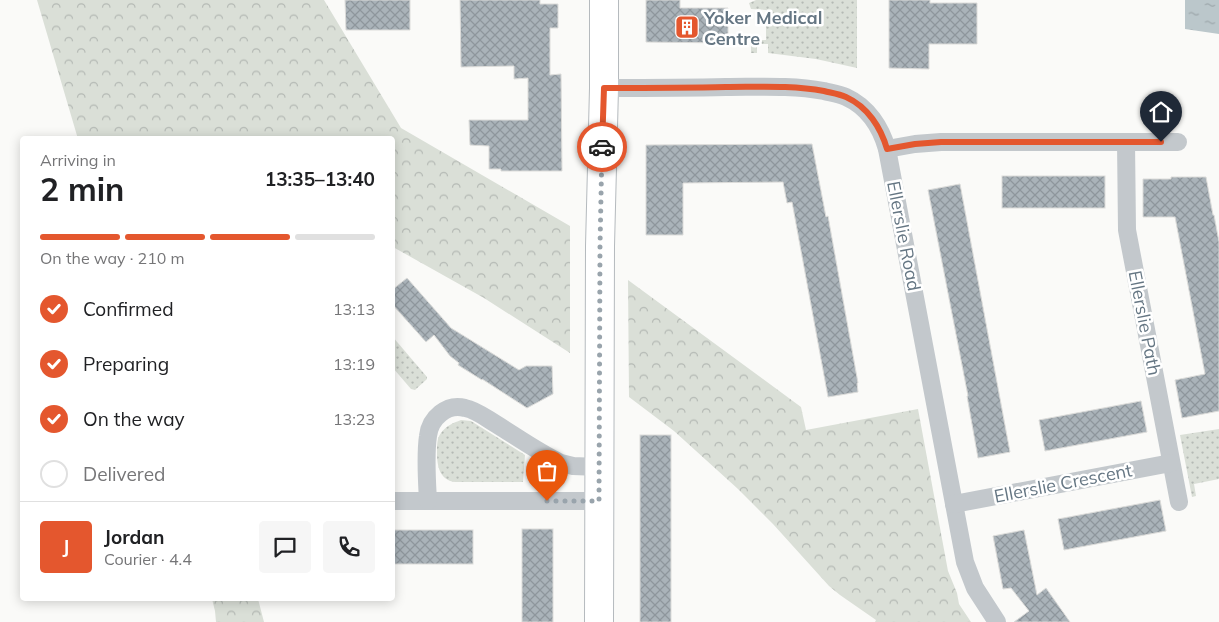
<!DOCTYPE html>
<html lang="en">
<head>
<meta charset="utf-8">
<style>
  body { margin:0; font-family:Mulish,sans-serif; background:#f6f6f6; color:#202124; height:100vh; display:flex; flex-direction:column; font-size:19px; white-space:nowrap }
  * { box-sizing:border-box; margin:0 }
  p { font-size:16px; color:#757577 }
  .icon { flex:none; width:28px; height:28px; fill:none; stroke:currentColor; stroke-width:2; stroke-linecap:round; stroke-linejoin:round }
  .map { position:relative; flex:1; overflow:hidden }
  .side { position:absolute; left:20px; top:136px; width:375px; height:465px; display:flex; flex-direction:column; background:#fff; border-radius:5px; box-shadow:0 2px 12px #0003 }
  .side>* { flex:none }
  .pin { position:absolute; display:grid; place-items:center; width:42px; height:42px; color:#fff; margin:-51px -21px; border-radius:50% 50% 50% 0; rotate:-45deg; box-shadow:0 0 5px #0007 }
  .pin .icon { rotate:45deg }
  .courier { position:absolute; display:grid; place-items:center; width:50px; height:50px; margin:-25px; border:4px solid #e4572e; border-radius:50%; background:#fff; color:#222; box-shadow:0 1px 6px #0007 }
  .headline em { font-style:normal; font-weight:700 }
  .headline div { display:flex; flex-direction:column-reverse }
  .headline { display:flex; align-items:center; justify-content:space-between; height:85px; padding:0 20px }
  h1 { font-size:32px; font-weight:700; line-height:38px }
  .bar { display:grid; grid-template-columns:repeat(4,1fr); gap:8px 5px; align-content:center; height:60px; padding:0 20px }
  .bar i { height:6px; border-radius:4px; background:#e0e0e0 }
  .bar .selected { background:#e4572e }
  .bar p { grid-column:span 4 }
  .line { display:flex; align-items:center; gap:12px; padding:0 20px; border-top:1px solid #e0e0e0 }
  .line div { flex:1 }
  .round { display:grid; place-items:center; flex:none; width:52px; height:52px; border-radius:5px; background:#f6f6f6 }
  ol { padding:0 20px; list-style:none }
  li { display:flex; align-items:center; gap:15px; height:55px }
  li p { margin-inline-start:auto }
  li .icon { padding:5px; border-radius:50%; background:#e4572e; color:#fff; stroke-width:4 }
  li:last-child { color:#757577 }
  li i { width:28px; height:28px; border:2px solid #e0e0e0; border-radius:50% }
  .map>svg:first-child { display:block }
  .grass { fill:url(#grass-dots) }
  .forest { fill:url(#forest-crowns) }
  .water { fill:url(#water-ripples) }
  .building { fill:url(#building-cross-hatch); stroke:#dcdcda }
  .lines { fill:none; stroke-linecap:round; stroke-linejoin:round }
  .primary-casing { stroke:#b5babe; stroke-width:30 }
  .minor { stroke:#c3c8cc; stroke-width:18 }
  .primary { stroke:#fff; stroke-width:28 }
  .done { stroke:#99a4ac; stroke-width:5; stroke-dasharray:0 9 }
  .route { stroke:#e4572e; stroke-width:6 }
  .labels { text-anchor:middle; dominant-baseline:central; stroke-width:5; stroke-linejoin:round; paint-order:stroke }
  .poi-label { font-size:18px; font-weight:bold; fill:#657683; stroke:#fff; text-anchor:start }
  .street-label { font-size:18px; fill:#657683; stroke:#fff }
</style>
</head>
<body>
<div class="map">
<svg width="1219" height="622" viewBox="0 0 1219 622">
  <defs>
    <pattern id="grass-dots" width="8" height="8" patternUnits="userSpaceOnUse" patternTransform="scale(1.25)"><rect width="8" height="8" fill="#dadfd7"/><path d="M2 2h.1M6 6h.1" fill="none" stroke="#b4b9b4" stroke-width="1.8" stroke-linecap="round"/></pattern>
    <pattern id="forest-crowns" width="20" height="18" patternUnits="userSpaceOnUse" patternTransform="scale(1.25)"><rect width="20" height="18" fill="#dadfd7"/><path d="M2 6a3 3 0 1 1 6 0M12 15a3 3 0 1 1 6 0" fill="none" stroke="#b4b9b4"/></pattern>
    <pattern id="water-ripples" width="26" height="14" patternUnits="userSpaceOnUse" patternTransform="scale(1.25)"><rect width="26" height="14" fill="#bbc7cb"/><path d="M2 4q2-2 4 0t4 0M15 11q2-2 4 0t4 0" fill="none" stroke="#9ca6aa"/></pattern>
    <pattern id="building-cross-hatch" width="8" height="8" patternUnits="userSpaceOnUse" patternTransform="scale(1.25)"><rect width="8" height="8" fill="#aab3b9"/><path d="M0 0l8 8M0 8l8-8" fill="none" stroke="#8e969c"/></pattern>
  </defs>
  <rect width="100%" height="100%" fill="#fafaf8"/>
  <!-- grass -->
  <g class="grass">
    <path d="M756 0H857V68L816 59 768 53V44H757V53H751V40H766V10L751 9 749 3Z"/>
    <path d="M392 336 427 377V379L415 390 411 389 393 368Z"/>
    <path d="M461 420 471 421 525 455 523 482H455C439 480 437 465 437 452 437 445 437 438 441 433 446 426 453 423 461 420Z"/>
    <path d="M1219 429V479L1194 484 1196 496 1192 497 1180 435Z"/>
  </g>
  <!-- forest -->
  <g class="forest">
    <path d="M37 0H324L401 128 570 226V353L484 298 393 247 392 139H78Z"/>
    <path d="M628 280 801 407 806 430 918 409 948 571 957 593 959 604 971 622H875L876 620 840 595 829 586 773 524 738 489 674 431 629 397Z"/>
    <path d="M212 599H258L264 622H216L215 611Z"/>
  </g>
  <!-- water -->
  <path class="water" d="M1185 0H1219V34L1185 29Z"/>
  <!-- building -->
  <g class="building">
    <path d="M345 0H410V30H346Z"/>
    <path d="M460 0H540V4H558V28H550V75L561 74 562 171H501V169H489V146L470 145 469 120H528V78L514 79V66L461 67Z"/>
    <path d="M646 0H680V8H728V43L646 42Z"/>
    <path d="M889 0H930V3H977V44H929V69L889 68Z"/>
    <path d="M812 144 826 217 828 216 858 383H857L858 392 828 397 792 202 787 203 783 182 683 183V235H646V145Z"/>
    <rect x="1002" y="176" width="103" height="32"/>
    <path d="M1171 177H1206L1213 215H1214L1219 242V411L1182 418 1175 380 1205 374 1175 217H1143V179H1171Z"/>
    <path d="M960 184 1010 452 978 458 967 396H968L928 190Z"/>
    <path d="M407 278 451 328 519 370 526 366H552L553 394 527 408 482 379V380L458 365 459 363 450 356 434 335 426 342 392 304V290Z"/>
    <path d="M1141 401 1147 432 1045 451 1039 420Z"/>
    <rect x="640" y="435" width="31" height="187"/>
    <path d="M1160 500 1166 531 1064 550 1058 519Z"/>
    <rect x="522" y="529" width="31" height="93"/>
    <rect x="392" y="530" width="81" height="34"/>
    <path d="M1024 530 1037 595 1046 588 1070 622H1014L1029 611 1011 588 1003 589 993 536Z"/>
  </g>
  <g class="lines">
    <!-- primary casing -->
    <g class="primary-casing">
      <path id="primary" d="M599 622 600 246 604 88V0"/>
    </g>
    <!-- minor -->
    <g class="minor">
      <path d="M604 88C644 88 685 88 726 87 759 87 792 85 824 91 832 93 839 94 846 97 868 107 881 128 887 149L965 562 975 588 997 622"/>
      <path d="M1126 142 1127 230 1179 502"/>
      <path d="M887 149 915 144 941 142H1178"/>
      <path d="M392 501H599"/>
      <path d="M428 501C427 481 425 456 428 436 430 418 447 403 465 408 476 410 486 418 496 424 517 437 538 452 561 463L573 466 599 467"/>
      <path d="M954 504 1171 463"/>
    </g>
    <!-- primary -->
    <use href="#primary" class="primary"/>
  </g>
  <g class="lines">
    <!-- done -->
    <path class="done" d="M547 501H599L600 246 602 147"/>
    <!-- route -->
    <path class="route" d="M602 147 604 88C644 88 685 88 726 87 759 87 792 85 824 91 832 93 839 94 846 97 868 107 881 128 887 149L915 144 941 142H1161"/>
  </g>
  <!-- icons -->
  <defs>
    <g id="building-square" transform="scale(1.25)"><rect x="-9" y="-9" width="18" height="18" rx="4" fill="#e4572e" stroke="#fff"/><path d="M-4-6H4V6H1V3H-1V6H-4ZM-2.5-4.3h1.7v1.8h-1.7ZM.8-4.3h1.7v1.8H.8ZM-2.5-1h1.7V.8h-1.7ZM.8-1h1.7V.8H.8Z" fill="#fff"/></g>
  </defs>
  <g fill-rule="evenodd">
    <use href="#building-square" x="687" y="27"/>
  </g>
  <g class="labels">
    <!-- poi labels -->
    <g class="poi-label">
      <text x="704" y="17">Yoker Medical<tspan x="704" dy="21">Centre</tspan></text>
    </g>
    <!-- street labels -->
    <g class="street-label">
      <text transform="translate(904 236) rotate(79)">Ellerslie Road</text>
      <text transform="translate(1145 323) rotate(79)">Ellerslie Path</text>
      <text transform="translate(1063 483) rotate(-11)">Ellerslie Crescent</text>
    </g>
  </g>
</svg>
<div class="pin" style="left:547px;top:501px;background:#ea580c"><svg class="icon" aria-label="bag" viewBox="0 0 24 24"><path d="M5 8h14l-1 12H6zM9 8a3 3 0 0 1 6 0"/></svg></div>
<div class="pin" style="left:1161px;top:142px;background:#1f2937"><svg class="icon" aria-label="home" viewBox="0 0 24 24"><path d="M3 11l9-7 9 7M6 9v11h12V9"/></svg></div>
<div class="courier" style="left:602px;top:147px"><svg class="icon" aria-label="car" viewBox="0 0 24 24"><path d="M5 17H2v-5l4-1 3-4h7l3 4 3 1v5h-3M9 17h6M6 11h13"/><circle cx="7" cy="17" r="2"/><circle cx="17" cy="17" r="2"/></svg></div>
<section class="side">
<div class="headline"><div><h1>2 min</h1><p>Arriving in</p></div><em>13:35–13:40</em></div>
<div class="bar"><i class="selected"></i><i class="selected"></i><i class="selected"></i><i></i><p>On the way · 210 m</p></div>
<ol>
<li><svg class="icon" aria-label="check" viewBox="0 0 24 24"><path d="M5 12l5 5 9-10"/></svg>Confirmed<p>13:13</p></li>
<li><svg class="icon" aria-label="check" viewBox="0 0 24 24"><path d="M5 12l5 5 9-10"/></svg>Preparing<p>13:19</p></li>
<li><svg class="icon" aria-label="check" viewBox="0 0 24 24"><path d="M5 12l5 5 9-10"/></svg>On the way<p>13:23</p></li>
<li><i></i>Delivered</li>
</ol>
<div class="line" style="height:90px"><b class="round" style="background:#e4572e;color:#fff">J</b><div><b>Jordan</b><p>Courier · 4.4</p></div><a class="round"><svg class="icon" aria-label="chat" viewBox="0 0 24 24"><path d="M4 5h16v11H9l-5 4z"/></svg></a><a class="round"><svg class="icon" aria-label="phone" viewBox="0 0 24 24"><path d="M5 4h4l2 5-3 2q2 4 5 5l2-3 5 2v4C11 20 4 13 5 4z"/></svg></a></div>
</section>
</div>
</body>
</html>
